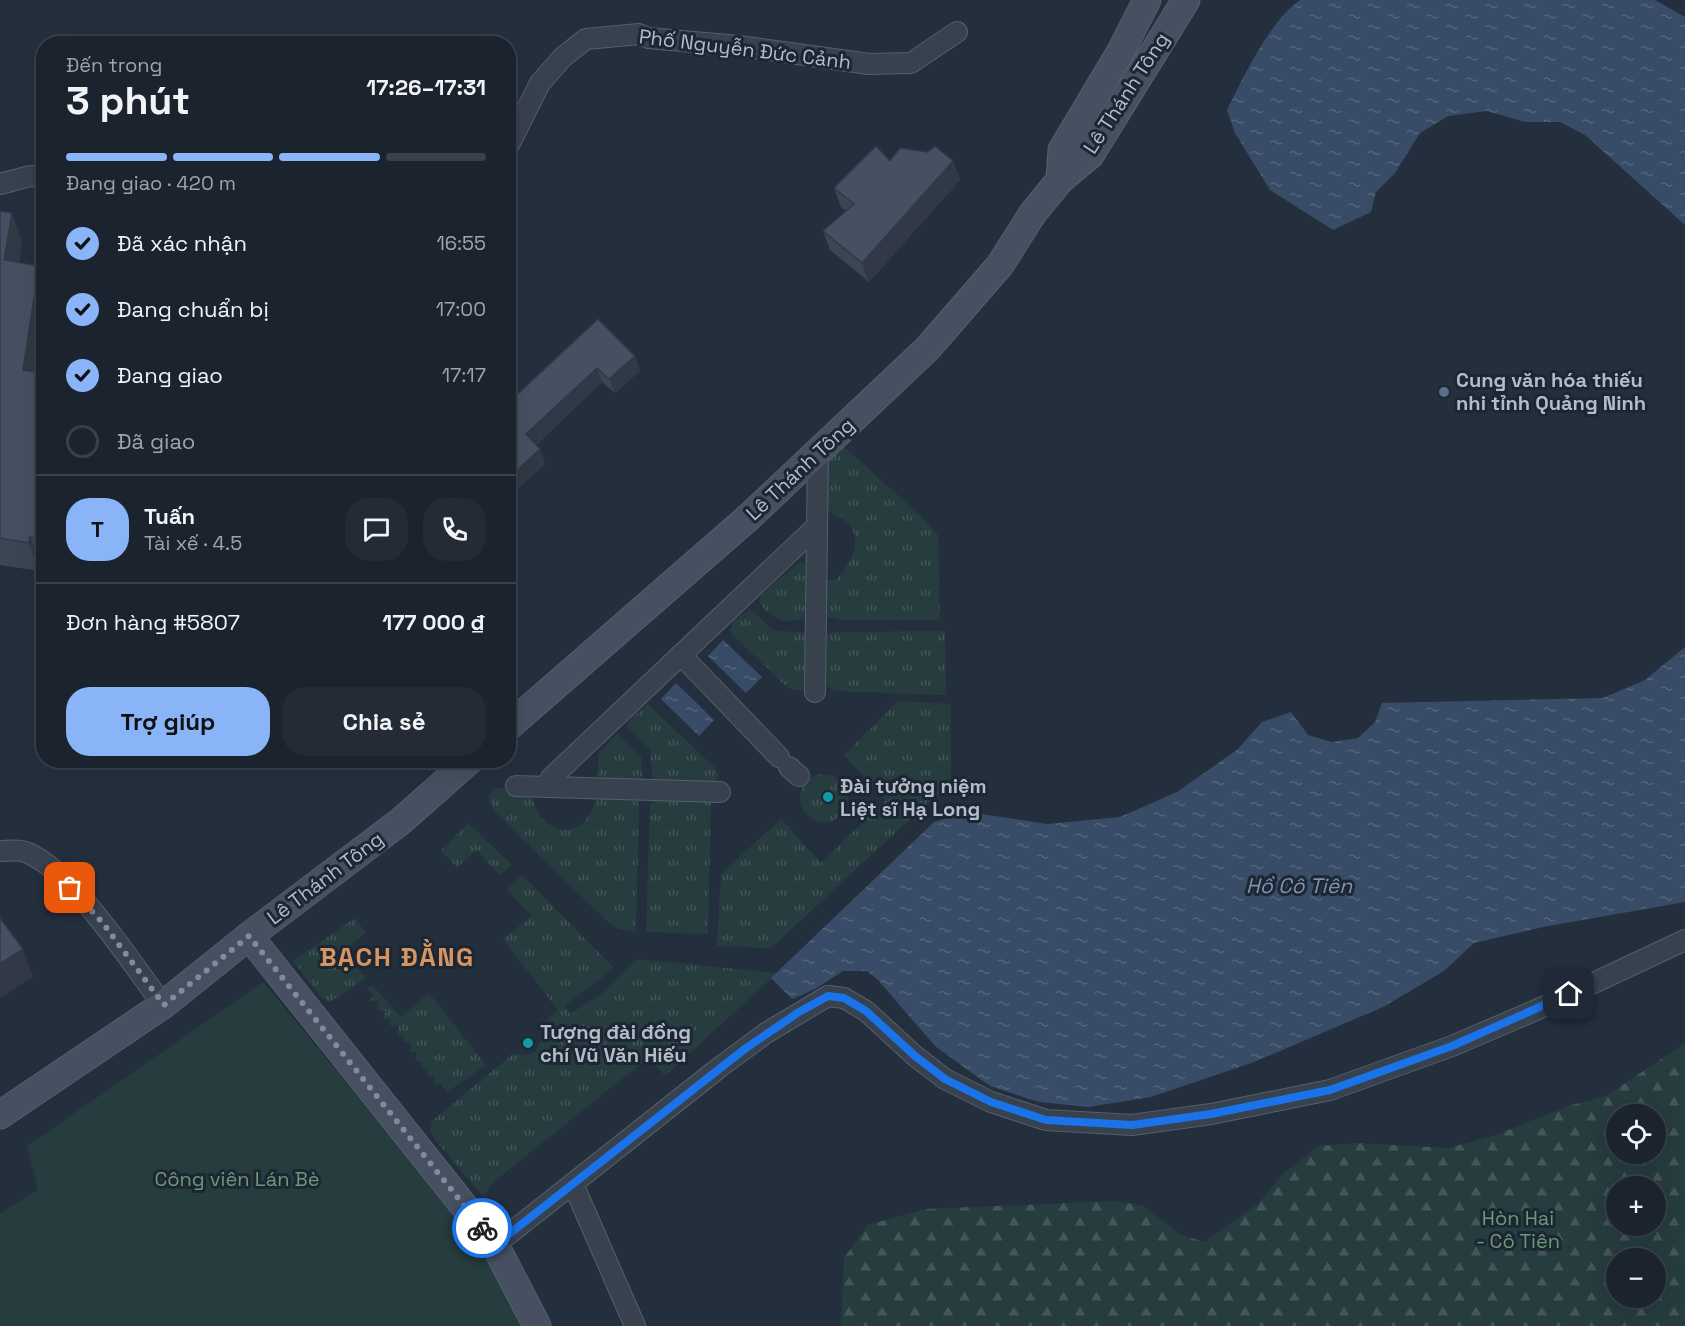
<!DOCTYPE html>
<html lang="vi">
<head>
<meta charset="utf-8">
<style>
  body { margin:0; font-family:"Space Grotesk",sans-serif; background:#242b36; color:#f1f3f6; height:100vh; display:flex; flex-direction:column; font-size:22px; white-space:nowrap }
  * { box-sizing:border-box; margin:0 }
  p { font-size:20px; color:#a0a4aa }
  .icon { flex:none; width:33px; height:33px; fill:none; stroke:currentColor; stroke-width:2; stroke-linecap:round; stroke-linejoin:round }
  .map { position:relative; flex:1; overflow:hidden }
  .details { position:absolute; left:36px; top:36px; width:480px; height:732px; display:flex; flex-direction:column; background:#1b232e; border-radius:24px; box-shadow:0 6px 24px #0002,0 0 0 2px #39404a }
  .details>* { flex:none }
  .fabs { position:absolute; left:1606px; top:1104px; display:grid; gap:12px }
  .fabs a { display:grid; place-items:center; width:60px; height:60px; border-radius:50%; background:#1b232e; box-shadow:0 6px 24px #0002,0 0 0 2px #39404a; font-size:30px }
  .pin { position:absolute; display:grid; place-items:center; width:51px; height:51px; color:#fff; margin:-26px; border-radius:12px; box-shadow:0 3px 9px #0006 }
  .courier { position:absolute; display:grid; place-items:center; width:60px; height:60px; margin:-30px; border:4px solid #1a73e8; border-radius:50%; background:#fff; color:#222; box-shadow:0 2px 8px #0007 }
  .head em { font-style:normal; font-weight:600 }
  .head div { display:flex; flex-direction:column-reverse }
  .head { display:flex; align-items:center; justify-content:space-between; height:102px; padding:0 30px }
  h1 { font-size:39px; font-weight:600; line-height:45px }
  .bar { display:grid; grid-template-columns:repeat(4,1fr); gap:9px 6px; align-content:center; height:72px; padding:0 30px }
  .bar i { height:8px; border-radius:4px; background:#39404a }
  .bar .active { background:#8ab4f8 }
  .bar p { grid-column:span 4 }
  .line { display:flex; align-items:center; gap:15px; padding:0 30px; border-top:2px solid #39404a }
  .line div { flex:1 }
  .round { display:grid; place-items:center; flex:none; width:63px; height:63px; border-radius:24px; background:#242b36 }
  ol { padding:0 30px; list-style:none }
  li { display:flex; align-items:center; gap:18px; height:66px }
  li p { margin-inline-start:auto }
  li .icon { padding:6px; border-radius:50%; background:#8ab4f8; color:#111; stroke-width:4 }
  li:last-child { color:#a0a4aa }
  li i { width:33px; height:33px; border:3px solid #39404a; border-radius:50% }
  .action { display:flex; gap:12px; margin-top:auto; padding:12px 30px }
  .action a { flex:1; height:69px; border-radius:24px; background:#8ab4f8; color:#111; font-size:24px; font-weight:600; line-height:69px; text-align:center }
  .action a+a { background:#242b36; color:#f1f3f6 }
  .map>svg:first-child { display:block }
  .grass { fill:url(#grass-tufts) }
  .forest { fill:url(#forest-firs); fill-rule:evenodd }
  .park { fill:#263c3f }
  .water { fill:url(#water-ripples) }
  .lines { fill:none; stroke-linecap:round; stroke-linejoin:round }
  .street-casing { stroke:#565f6c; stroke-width:22 }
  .secondary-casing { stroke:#565f6c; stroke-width:29 }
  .street { stroke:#38414e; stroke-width:20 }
  .secondary { stroke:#465061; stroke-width:27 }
  .wall { fill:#3b4654 }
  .shaded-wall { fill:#303945 }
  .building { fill:#455162; stroke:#303945; stroke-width:1.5 }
  .done { stroke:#828b98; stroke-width:6; stroke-dasharray:0 10.8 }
  .route { stroke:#1a73e8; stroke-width:8 }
  .service-dot { fill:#5c6f8a; stroke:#1d2633; stroke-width:2 }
  .culture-dot { fill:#0f9aa8; stroke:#1d2633; stroke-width:2 }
  .labels { text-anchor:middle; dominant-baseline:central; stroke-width:6; stroke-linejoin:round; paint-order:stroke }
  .street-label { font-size:20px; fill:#b4bcc9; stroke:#1d2633 }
  .poi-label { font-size:20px; font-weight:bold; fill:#b4bcc9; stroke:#1d2633; text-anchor:start }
  .park-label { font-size:20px; fill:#6b9a76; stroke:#1d2633 }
  .water-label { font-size:21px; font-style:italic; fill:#7c92b1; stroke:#1d2633 }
  .district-label { font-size:26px; font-weight:bold; letter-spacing:1.5px; fill:#d59563; stroke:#1d2633 }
</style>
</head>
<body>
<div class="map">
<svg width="1685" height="1326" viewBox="0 0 1685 1326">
  <defs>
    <pattern id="grass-tufts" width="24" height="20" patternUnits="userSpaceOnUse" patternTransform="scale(1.5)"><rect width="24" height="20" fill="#263c3f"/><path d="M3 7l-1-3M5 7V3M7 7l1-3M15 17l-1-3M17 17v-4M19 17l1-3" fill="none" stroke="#435659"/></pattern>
    <pattern id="forest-firs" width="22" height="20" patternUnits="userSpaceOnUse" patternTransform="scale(1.5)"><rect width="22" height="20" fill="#263c3f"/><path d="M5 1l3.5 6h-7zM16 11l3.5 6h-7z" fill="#435659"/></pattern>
    <pattern id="water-ripples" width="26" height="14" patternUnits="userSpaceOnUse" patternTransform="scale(1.5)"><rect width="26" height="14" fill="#394c67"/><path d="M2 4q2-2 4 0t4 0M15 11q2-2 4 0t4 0" fill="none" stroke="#53647b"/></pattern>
  </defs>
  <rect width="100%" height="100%" fill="#242f3e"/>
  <!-- grass -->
  <g class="grass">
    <path d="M843 446 920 515 938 535 940 620H839L825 616 826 580H836C861 554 866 521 824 511 823 482 817 465 843 446Z"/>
    <path d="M801 561 807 566V617C788 626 768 619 759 601L762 594Z"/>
    <path d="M750 609 774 631 805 632 807 635V690H792L785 685 730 632 733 621Z"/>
    <path d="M945 631 946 695 834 691 825 685 827 635 831 632Z"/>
    <path d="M898 701 951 704V785L932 799 771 948 717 946 721 874 781 819 821 863 886 800 844 755Z"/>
    <path d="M648 704 715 768 718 776 716 780 705 783 658 782 653 778 650 749 628 727V721Z"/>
    <path d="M617 734 641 757 642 777 639 782 598 781V754Z"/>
    <circle cx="824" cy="798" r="24"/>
    <path d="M504 788 533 797C534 819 561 840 582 824 589 818 593 808 596 799L637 800 639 805 636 932 619 929 611 925 494 811 488 797 494 789Z"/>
    <path d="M705 799 711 802 708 934 646 932 650 804 655 800Z"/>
    <path d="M468 823 512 865 500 875 477 850 457 867 441 851Z"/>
    <path d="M522 875 614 968 565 1005 570 1014 600 995 636 959 777 973 665 1076 648 1058 496 1180 483 1196 436 1141 430 1130 432 1121 513 1054 526 1055 535 1052 542 1039 539 1026 558 1010 503 939 532 916 507 890Z"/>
    <path d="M355 918 366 933 343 952 366 978 330 1002 323 999 293 961Z"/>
    <path d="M372 985 401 1017 429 993 486 1065 447 1092 441 1083 434 1085 435 1077 427 1076 428 1070 422 1068 423 1062 415 1060 417 1052H409L411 1043 403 1042 405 1036 397 1035 399 1026H390L391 1019H383L386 1011 377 1010 379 1001H370L373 995 367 989Z"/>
  </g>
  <!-- forest -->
  <path class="forest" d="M1685 1043V1326H841L844 1258 868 1225 926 1209 1112 1201 1143 1205 1179 1234 1204 1242 1259 1203 1285 1172 1319 1146 1358 1143 1448 1148 1493 1136 1568 1106 1606 1096ZM1617 1114H1656V1154H1617ZM1617 1186H1656V1226H1617ZM1617 1258H1656V1298H1617Z"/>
  <!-- park -->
  <path class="park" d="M263 982 486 1251 520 1326H0V1213L38 1190 27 1146Z"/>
  <!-- water -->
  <g class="water">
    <path d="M1300 0H1655L1685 17V225L1585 135 1560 122H1525L1487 111 1448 116 1420 133 1395 173 1376 192 1371 212 1333 230 1270 190 1235 133 1227 110C1244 76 1269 22 1300 0Z"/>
    <path d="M723 640 762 677 746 693 708 656Z"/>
    <path d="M1685 647V902L1543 927 1474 943 1444 971 1383 1007 1254 1062 1151 1097 1088 1107 1039 1102 990 1086 935 1046 878 980 867 971H843L815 989 792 999 771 978 934 822 968 812 1047 824 1120 817 1177 792 1238 749 1262 722 1291 712 1308 735 1332 742 1358 738 1375 722 1382 703 1603 698 1645 680Z"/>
    <path d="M676 683 714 720 699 736 661 699Z"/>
  </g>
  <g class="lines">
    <!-- street casing -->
    <g class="street-casing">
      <g id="street">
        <path d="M508 147 540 83 563 57 586 39 639 34 648 38 739 46 869 64 911 63 957 32"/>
        <path d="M0 184 30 176 44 177"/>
        <path d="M681 655 779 757"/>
        <path d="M815 692 818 451"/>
        <path d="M789 767 799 776"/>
        <path d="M516 786 720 792"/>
        <path d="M547 787 551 778 816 527"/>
        <path d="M0 851C8 851 20 849 28 853 73 872 133 965 163 1005"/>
        <path d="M573 1184 635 1326"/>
        <path d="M495 1245 720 1067 766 1033 828 996 844 998 866 1011 915 1056 945 1079 991 1102 1046 1120 1132 1125 1211 1114 1330 1090 1452 1046 1534 1011 1685 940"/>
      </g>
    </g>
    <!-- secondary casing -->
    <g class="secondary-casing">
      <g id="secondary">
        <path d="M1060 180 1062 150 1121 51 1147 0"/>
        <path d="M508 727 750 516 927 349 1000 265 1033 213 1060 180 1090 155 1186 0"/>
        <path d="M249 936 495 1245 537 1326"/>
        <path d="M0 1115 163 1005 249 936 401 821 470 760"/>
      </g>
    </g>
    <!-- street -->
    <use href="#street" class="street"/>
    <!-- secondary -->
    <use href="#secondary" class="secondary"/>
  </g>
  <!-- wall -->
  <g class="wall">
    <path d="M953 161 960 180 869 282 830 250 823 231 846 211 841 207 834 188Z"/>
    <path d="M0 211 22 241 19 263 39 266 44 278V329L37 372 44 373V565H40L39 571 0 565Z"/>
    <path d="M598 319 635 356 640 371 615 393 602 382 536 445 540 449 545 464 515 491 508 485V403Z"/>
  </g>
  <!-- shaded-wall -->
  <g class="shaded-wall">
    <path d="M953 161 960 180 869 282 862 263Z"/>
    <path d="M12 213 22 241 15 288 4 260Z"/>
    <path d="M39 266 44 278V329L33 397 23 370Z"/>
    <path d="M635 356 640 371 615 393 609 379Z"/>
    <path d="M597 368 602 382 532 448 526 434Z"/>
    <path d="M540 449 545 464 515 491 510 477Z"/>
    <path d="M30 537 40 565 39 571 29 543Z"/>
    <path d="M23 949 33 977 0 998V964Z"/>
  </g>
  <!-- building -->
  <g class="building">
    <path d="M876 146 890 161 900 148 928 152 935 146 953 161 862 263 823 231 854 204 834 188Z"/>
    <path d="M0 211 12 213 4 260 39 266 23 370 44 373V539L30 537 29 543 0 538Z"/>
    <path d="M598 319 635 356 609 379 597 368 526 434 540 449 510 477 508 476V403Z"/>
    <path d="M0 918 23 949 0 964Z"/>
  </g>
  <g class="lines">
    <!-- done -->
    <path class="done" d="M70 888 102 922 164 1005 249 936 482 1228"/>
    <!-- route -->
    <path class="route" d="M482 1228 495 1245 746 1048 799 1012 828 996 844 998 866 1011 915 1056 945 1079 991 1102 1046 1120 1132 1125 1211 1114 1330 1090 1452 1046 1569 994"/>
  </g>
  <!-- markers -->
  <circle class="service-dot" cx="1444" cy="392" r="6"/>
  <g class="culture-dot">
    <circle cx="828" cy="797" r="6"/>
    <circle cx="528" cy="1043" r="6"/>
  </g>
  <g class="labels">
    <!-- street labels -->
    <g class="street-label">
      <text transform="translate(745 49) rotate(7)">Phố Nguyễn Đức Cảnh</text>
      <text transform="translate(1126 93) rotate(-57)">Lê Thánh Tông</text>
      <text transform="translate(800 469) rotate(-43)">Lê Thánh Tông</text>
      <text transform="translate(325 878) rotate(-37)">Lê Thánh Tông</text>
    </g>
    <!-- poi labels -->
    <g class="poi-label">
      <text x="1456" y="380">Cung văn hóa thiếu<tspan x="1456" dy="23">nhi tỉnh Quảng Ninh</tspan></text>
      <text x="840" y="786">Đài tưởng niệm<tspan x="840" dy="23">Liệt sĩ Hạ Long</tspan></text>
      <text x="540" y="1032">Tượng đài đồng<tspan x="540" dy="23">chí Vũ Văn Hiếu</tspan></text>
    </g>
    <!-- park labels -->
    <g class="park-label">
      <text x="237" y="1179">Công viên Lán Bè</text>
      <text x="1518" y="1218">Hòn Hai<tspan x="1518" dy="23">- Cô Tiên</tspan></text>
    </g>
    <!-- water labels -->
    <g class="water-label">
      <text x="1299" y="885">Hồ Cô Tiên</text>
    </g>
    <!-- district labels -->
    <g class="district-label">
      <text x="397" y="957">BẠCH ĐẰNG</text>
    </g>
  </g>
</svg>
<div class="fabs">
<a><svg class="icon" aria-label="locate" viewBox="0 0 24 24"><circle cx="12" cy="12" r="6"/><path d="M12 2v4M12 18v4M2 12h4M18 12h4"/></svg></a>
<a>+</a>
<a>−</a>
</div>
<div class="pin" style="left:70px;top:888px;background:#ea580c"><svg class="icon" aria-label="bag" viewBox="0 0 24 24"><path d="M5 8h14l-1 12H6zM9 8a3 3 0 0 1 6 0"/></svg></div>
<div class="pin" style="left:1569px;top:994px;background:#1f2937"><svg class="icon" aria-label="home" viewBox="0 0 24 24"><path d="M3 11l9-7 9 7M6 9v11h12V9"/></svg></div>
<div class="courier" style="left:482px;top:1228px"><svg class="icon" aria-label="bike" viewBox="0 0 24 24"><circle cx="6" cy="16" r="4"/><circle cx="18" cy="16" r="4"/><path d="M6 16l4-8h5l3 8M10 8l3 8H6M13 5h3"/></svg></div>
<section class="details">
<div class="head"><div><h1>3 phút</h1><p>Đến trong</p></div><em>17:26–17:31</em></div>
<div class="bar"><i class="active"></i><i class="active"></i><i class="active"></i><i></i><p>Đang giao · 420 m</p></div>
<ol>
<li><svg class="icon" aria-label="check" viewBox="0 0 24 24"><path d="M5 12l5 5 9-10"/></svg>Đã xác nhận<p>16:55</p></li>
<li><svg class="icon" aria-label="check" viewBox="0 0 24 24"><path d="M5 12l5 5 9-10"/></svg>Đang chuẩn bị<p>17:00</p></li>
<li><svg class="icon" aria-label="check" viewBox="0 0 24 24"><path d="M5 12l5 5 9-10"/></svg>Đang giao<p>17:17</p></li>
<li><i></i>Đã giao</li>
</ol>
<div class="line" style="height:108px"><b class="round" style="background:#8ab4f8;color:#111">T</b><div><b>Tuấn</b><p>Tài xế · 4.5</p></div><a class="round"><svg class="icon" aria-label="chat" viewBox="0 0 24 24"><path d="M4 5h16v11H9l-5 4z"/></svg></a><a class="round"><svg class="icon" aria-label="phone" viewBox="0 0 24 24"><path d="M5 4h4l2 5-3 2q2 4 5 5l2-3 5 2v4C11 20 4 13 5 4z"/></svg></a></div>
<div class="line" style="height:78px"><div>Đơn hàng #5807</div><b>177 000 ₫</b></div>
<div class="action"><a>Trợ giúp</a><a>Chia sẻ</a></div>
</section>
</div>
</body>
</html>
